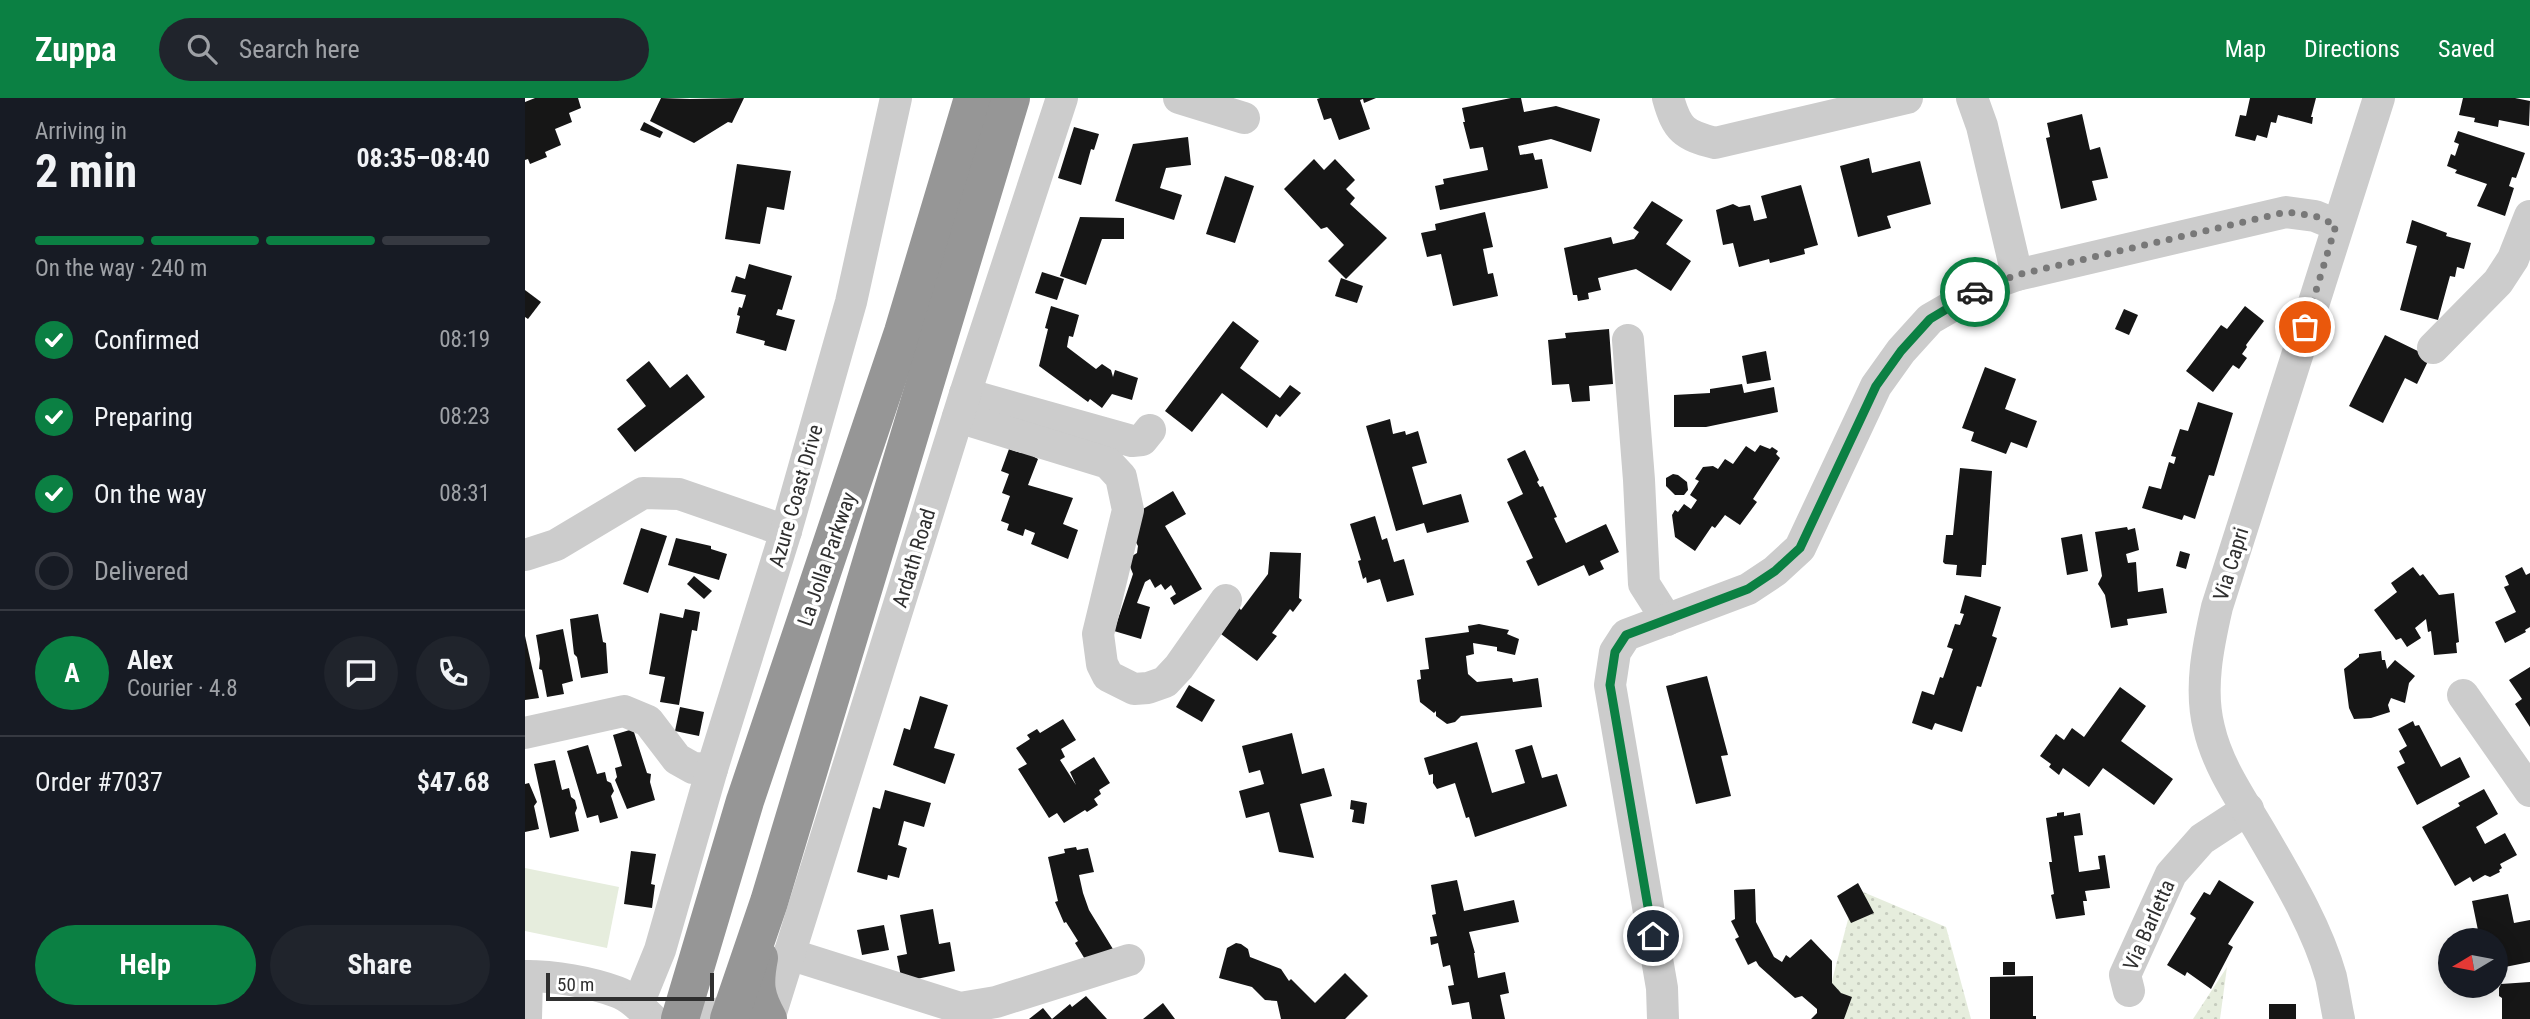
<!DOCTYPE html>
<html lang="en">
<head>
<meta charset="utf-8">
<style>
  body { margin:0; font-family:"Roboto Condensed",sans-serif; background:#20242c; color:#f1f3f6; height:100vh; display:flex; flex-direction:column; font-size:26px; white-space:nowrap }
  * { box-sizing:border-box; margin:0 }
  p { font-size:23px; color:#9ea1a6 }
  .icon { flex:none; width:38px; height:38px; fill:none; stroke:currentColor; stroke-width:2; stroke-linecap:round; stroke-linejoin:round }
  .map { position:relative; flex:1; overflow:hidden }
  .drawer { display:flex; flex-direction:column; background:#171b24; width:525px }
  .drawer>* { flex:none }
  .needle { width:46px; rotate:260deg }
  .tools { position:absolute; left:1913px; top:830px; display:grid; gap:14px }
  .tools a { display:grid; place-items:center; width:70px; height:70px; border-radius:50%; background:#171b24; box-shadow:0 4px 18px #0003; font-size:35px }
  .scale { position:absolute; left:21px; bottom:18px; width:168px; box-sizing:border-box; padding-left:7px; border:4px solid #2f2f2f; border-top:0; font-size:19px; line-height:24px; white-space:nowrap; color:#2f2f2f; -webkit-text-stroke:5px #fff; paint-order:stroke }
  .pin { position:absolute; display:grid; place-items:center; width:60px; height:60px; color:#fff; margin:-30px; border:4px solid #fff; border-radius:50%; box-shadow:0 2px 7px #0007 }
  .courier { position:absolute; display:grid; place-items:center; width:70px; height:70px; margin:-35px; border:5px solid #0b8043; border-radius:50%; background:#fff; color:#222; box-shadow:0 2px 9px #0007 }
  .summary em { font-style:normal; font-weight:700 }
  .summary div { display:flex; flex-direction:column-reverse }
  .summary { display:flex; align-items:center; justify-content:space-between; height:119px; padding:0 35px }
  h1 { font-size:46px; font-weight:700; line-height:52px }
  .bar { display:grid; grid-template-columns:repeat(4,1fr); gap:10px 7px; align-content:center; height:84px; padding:0 35px }
  .bar i { height:9px; border-radius:5px; background:#363941 }
  .bar .selected { background:#0b8043 }
  .bar p { grid-column:span 4 }
  .line { display:flex; align-items:center; gap:18px; padding:0 35px; border-top:2px solid #363941 }
  .line div { flex:1 }
  .round { display:grid; place-items:center; flex:none; width:74px; height:74px; border-radius:37px; background:#20242c }
  ol { padding:0 35px; list-style:none }
  li { display:flex; align-items:center; gap:21px; height:77px }
  li p { margin-inline-start:auto }
  li .icon { padding:7px; border-radius:50%; background:#0b8043; color:#fff; stroke-width:4 }
  li:last-child { color:#9ea1a6 }
  li i { width:38px; height:38px; border:4px solid #363941; border-radius:50% }
  .primary-button { display:flex; gap:14px; margin-top:auto; padding:14px 35px }
  .primary-button a { flex:1; height:80px; border-radius:42px; background:#0b8043; color:#fff; font-size:28px; font-weight:700; line-height:80px; text-align:center }
  .primary-button a+a { background:#20242c; color:#f1f3f6 }
  header { display:flex; align-items:center; gap:42px; box-sizing:border-box; height:98px; padding:0 35px; background:#0b8043; color:#fff }
  header strong { font-size:33px }
  nav { display:flex; gap:38px; margin-inline-start:auto; font-size:24px }
  .search { width:490px; height:63px; background:#20242c; display:flex; align-items:center; gap:18px; box-sizing:border-box; padding:0 24px; border-radius:38px; color:#9ea1a6; font-size:26px }
  main { display:flex; flex:1; min-height:0 }
  .map>svg:first-child { display:block }
  .grass { fill:url(#grass-dots) }
  .pitch { fill:#e6eddd }
  .building { fill:#161616 }
  .lines { fill:none; stroke-linecap:round; stroke-linejoin:round }
  .minor { stroke:#ccc; stroke-width:32 }
  .highway { stroke:#969696; stroke-width:38 }
  .done { stroke:#787878; stroke-width:7; stroke-dasharray:0 12.6 }
  .route { stroke:#0b8043; stroke-width:9 }
  .labels { text-anchor:middle; dominant-baseline:central; stroke-width:7; stroke-linejoin:round; paint-order:stroke }
  .street-label { font-size:21px; fill:#2f2f2f; stroke:#fff }
</style>
</head>
<body>
<header>
<strong>Zuppa</strong>
<div class="search"><svg class="icon" aria-label="search" viewBox="0 0 24 24"><circle cx="10" cy="10" r="6"/><path d="M15 15l6 6"/></svg>Search here</div>
<nav><a>Map</a><a>Directions</a><a>Saved</a></nav>
</header>
<main>
<section class="drawer">
<div class="summary"><div><h1>2 min</h1><p>Arriving in</p></div><em>08:35–08:40</em></div>
<div class="bar"><i class="selected"></i><i class="selected"></i><i class="selected"></i><i></i><p>On the way · 240 m</p></div>
<ol>
<li><svg class="icon" aria-label="check" viewBox="0 0 24 24"><path d="M5 12l5 5 9-10"/></svg>Confirmed<p>08:19</p></li>
<li><svg class="icon" aria-label="check" viewBox="0 0 24 24"><path d="M5 12l5 5 9-10"/></svg>Preparing<p>08:23</p></li>
<li><svg class="icon" aria-label="check" viewBox="0 0 24 24"><path d="M5 12l5 5 9-10"/></svg>On the way<p>08:31</p></li>
<li><i></i>Delivered</li>
</ol>
<div class="line" style="height:126px"><b class="round" style="background:#0b8043;color:#fff">A</b><div><b>Alex</b><p>Courier · 4.8</p></div><a class="round"><svg class="icon" aria-label="chat" viewBox="0 0 24 24"><path d="M4 5h16v11H9l-5 4z"/></svg></a><a class="round"><svg class="icon" aria-label="phone" viewBox="0 0 24 24"><path d="M5 4h4l2 5-3 2q2 4 5 5l2-3 5 2v4C11 20 4 13 5 4z"/></svg></a></div>
<div class="line" style="height:91px"><div>Order #7037</div><b>$47.68</b></div>
<div class="primary-button"><a>Help</a><a>Share</a></div>
</section>
<div class="map">
<svg width="2005" height="921" viewBox="0 0 2005 921">
  <defs>
    <pattern id="grass-dots" width="8" height="8" patternUnits="userSpaceOnUse" patternTransform="scale(1.75)"><rect width="8" height="8" fill="#e6eddd"/><path d="M2 2h.1M6 6h.1" fill="none" stroke="#c6ccbe" stroke-width="1.8" stroke-linecap="round"/></pattern>
  </defs>
  <rect width="100%" height="100%" fill="#fff"/>
  <!-- grass -->
  <g class="grass">
    <path d="M1331 791 1421 829 1446 921H1297Z"/>
    <path d="M1702 869 1695 921H1668Z"/>
  </g>
  <!-- pitch -->
  <path class="pitch" d="M0 770 94 789 82 850 0 833Z"/>
  <!-- building -->
  <g class="building">
    <path d="M10 0H53L56 10 44 15 47 24 30 31 36 47 20 54 22 59 5 66 3 61 0 62V4Z"/>
    <path d="M136 0 165 1 219 0 207 25 203 24 169 45 125 23Z"/>
    <path d="M795 0H851L839 5 838 1 835 2 845 31 814 42 806 20 799 22 792 1Z"/>
    <path d="M986 0H996L999 14 1031 8 1075 21 1066 54 1026 41 993 48 995 57 1008 55 1010 62 1017 61 1023 90 915 112 910 88 919 86 918 81 963 72 958 49 945 51 938 24H940L937 10Z"/>
    <path d="M1725 0H1791L1786 19H1788L1787 26 1753 17 1751 25 1746 24 1742 40 1732 37 1730 43 1710 38 1715 17 1721 18Z"/>
    <path d="M1938 0H1990L2005 3 2004 28 1974 22 1973 29 1949 24 1950 20 1934 17Z"/>
    <path d="M1557 16 1565 52 1575 49 1583 80 1567 83 1572 102 1536 111 1521 40 1525 39 1522 25Z"/>
    <path d="M119 24 138 34 135 40 115 32Z"/>
    <path d="M549 29 574 36 569 52 566 51 556 87 533 80Z"/>
    <path d="M1933 33 2000 55 1991 80 1987 79 1984 88 1989 90 1980 118 1952 108 1962 86 1930 75 1932 72 1922 68 1926 56 1930 58 1934 46 1929 44Z"/>
    <path d="M663 39 666 67 641 70 635 90 657 97 649 122 590 103 608 46Z"/>
    <path d="M1344 60 1347 75 1395 63 1406 106 1362 118 1366 130 1333 139 1315 68Z"/>
    <path d="M789 61 799 72 810 61 830 82 821 91 830 100 825 106 862 140 821 181 803 163 819 147 802 129 796 131 759 91Z"/>
    <path d="M212 66 266 73 259 112 242 109 235 146 200 141Z"/>
    <path d="M700 78 729 88 710 145 681 136Z"/>
    <path d="M1276 87 1293 147 1279 151 1280 156 1245 165 1244 161 1214 169 1208 145 1198 147 1191 112 1208 106 1214 109 1225 107 1229 123 1242 120 1236 98Z"/>
    <path d="M1127 103 1158 122 1141 146 1166 163 1146 193 1111 171 1073 180 1076 192 1063 195 1064 201 1053 203 1052 197H1048L1039 150 1086 139 1088 146 1109 141 1114 134 1108 130Z"/>
    <path d="M960 114 968 149 958 151 963 176 968 175 973 198 928 208 916 156 902 159 896 135 911 132 910 126Z"/>
    <path d="M555 119 599 120V141H577L561 187 535 178Z"/>
    <path d="M1887 122 1922 135 1921 138 1946 145 1939 171 1932 169 1930 179 1925 178 1913 222 1875 212 1892 148 1881 145Z"/>
    <path d="M224 166 267 178 257 212 253 211 251 217 270 222 261 253 239 247 240 243 211 235 215 218 212 217 214 209 217 210 221 197 206 194 211 178 220 181Z"/>
    <path d="M517 174 539 181 532 202 510 195Z"/>
    <path d="M816 180 838 188 832 205 810 198Z"/>
    <path d="M0 192 16 204 3 221 0 219Z"/>
    <path d="M526 208 554 217 548 239 544 238 542 249 571 271 577 266 586 272 588 279 590 272 613 280 607 302 587 296 577 310 565 301 563 304 514 268 523 231 520 230Z"/>
    <path d="M1720 208 1739 223 1721 247 1722 249 1717 256 1722 260 1714 271 1708 267 1688 294 1661 273 1696 227 1702 231Z"/>
    <path d="M1599 211 1613 217 1604 237 1590 231Z"/>
    <path d="M708 223 734 243 715 270 755 300 765 287 776 295 755 319 751 316 742 330 697 295 667 334 640 313Z"/>
    <path d="M1084 231 1088 286 1064 288 1065 303 1047 304 1044 286 1027 287 1023 242 1041 240 1040 235Z"/>
    <path d="M1860 237 1905 259 1892 286 1880 280 1858 325 1824 308Z"/>
    <path d="M1241 253 1246 282 1222 286 1217 258Z"/>
    <path d="M124 263 145 290 162 276 180 299 110 354 92 331 121 308 101 282Z"/>
    <path d="M1460 269 1491 281 1480 311 1512 323 1502 350 1486 344 1481 356 1446 343 1449 334 1437 330Z"/>
    <path d="M1217 286 1219 295 1249 289 1253 314 1181 329H1149V297L1185 295V291Z"/>
    <path d="M1673 304 1708 315 1689 378 1684 377 1670 421 1659 417 1657 422 1617 410 1624 388 1636 391 1644 364 1649 366 1651 359 1646 358 1655 331 1663 333Z"/>
    <path d="M865 321 868 336 880 333 881 337 893 333 902 365 887 369 898 407 936 396 944 424 902 435 899 425 871 433 841 328Z"/>
    <path d="M1235 347 1245 351 1247 349 1253 353 1251 356 1255 360 1228 401 1232 404 1215 427 1200 417 1190 430 1187 428 1170 453 1150 439 1147 417 1150 412 1153 414 1159 406 1166 411 1172 402 1165 397 1174 383 1170 381 1178 369 1188 368 1193 371 1200 361 1208 366 1221 348 1230 354Z"/>
    <path d="M484 351 496 355 497 352 513 361 503 387 548 400 538 426 553 432 543 461 506 446 510 435 500 431 498 438 482 432 484 426 476 423 485 398 477 395 484 376 476 373Z"/>
    <path d="M1000 352 1014 382 1012 384 1015 389 1018 388 1032 419 1029 420 1041 445 1081 426 1094 454 1075 463 1079 471 1064 478 1059 467 1013 488 1001 463 1008 460 982 404 998 396 982 361Z"/>
    <path d="M1435 370 1467 373 1461 467H1457L1456 479 1431 477 1432 467 1420 466 1418 464 1421 437H1428Z"/>
    <path d="M1148 376 1153 377 1162 384 1163 392 1159 397H1150L1141 388V380Z"/>
    <path d="M648 393 661 416 640 428 677 491 649 507 645 500 651 496 646 487 640 492 636 486 630 490 625 481 620 484 612 505 625 509 616 541 589 533 608 476 602 461 612 455 613 448 606 436 613 414Z"/>
    <path d="M850 418 857 442 862 440 869 464 879 461 889 497 862 504 855 481 842 485 841 479 838 481 833 463 836 462 825 426Z"/>
    <path d="M1602 429 1603 432 1610 430 1614 452 1601 456 1603 465 1611 464 1613 494 1638 490 1642 515 1602 521 1603 527 1586 530 1580 497 1573 486 1577 478 1570 434Z"/>
    <path d="M116 430 142 438 123 495 98 486Z"/>
    <path d="M1557 436 1563 473 1542 477 1536 440Z"/>
    <path d="M151 440 186 448V451L202 456 194 482 143 467Z"/>
    <path d="M1655 453 1665 456 1661 471 1651 468Z"/>
    <path d="M745 454 776 455 774 500 777 502 768 514 765 511 747 535 752 538 732 563 696 536 714 510 716 512 743 476Z"/>
    <path d="M1888 469 1895 478 1898 476 1914 497 1929 495 1934 544 1931 545 1932 555 1909 557 1906 533 1903 534 1901 521 1890 530 1896 540 1882 549 1876 540 1871 542 1849 512 1872 494 1866 485Z"/>
    <path d="M1997 469 2001 477 2005 475V529L2000 532 2001 534 1980 545 1970 524 1991 514 1979 489 1984 487 1980 478Z"/>
    <path d="M169 478 187 493 179 501 162 486Z"/>
    <path d="M1440 497 1476 509 1467 538 1472 540 1456 589 1452 588 1437 634 1410 625 1407 632 1387 625 1397 593 1409 597 1415 579 1418 580 1428 551 1422 549 1430 526 1435 527 1439 516 1435 515Z"/>
    <path d="M160 511 175 514 172 533 167 532 154 607 135 604 140 579 124 576 135 515 158 520Z"/>
    <path d="M73 516 78 544 81 545 83 575 56 580 52 559 49 556 45 521Z"/>
    <path d="M954 526 984 532 982 536 994 541 990 557 972 553V549L948 545 949 556 941 558 943 576 952 584 987 580 988 584 1013 580 1017 609 936 618 930 624 922 626 911 618V613L909 615 895 604 892 582 896 581 895 572 904 571 900 540 944 534 943 528Z"/>
    <path d="M38 531 48 583 37 586 39 596 22 599 17 572 14 571 15 561 11 537Z"/>
    <path d="M0 538 14 600 0 602Z"/>
    <path d="M1856 553 1857 562H1860L1862 571 1870 562 1890 578 1884 585 1880 605 1866 600 1863 607 1865 614 1846 620 1829 621 1824 610 1819 571 1834 559V556Z"/>
    <path d="M2005 569V629L1990 606 1997 601 1984 582Z"/>
    <path d="M1182 578 1203 657 1196 658 1206 698 1171 706 1141 588Z"/>
    <path d="M664 587 690 602 677 624 651 609Z"/>
    <path d="M1595 589 1621 608 1596 643 1648 681 1629 707 1578 670 1564 689 1538 670 1534 677 1524 669 1526 666 1515 658 1531 636 1539 642 1547 630 1559 639Z"/>
    <path d="M395 598 423 607 409 650 430 656 420 686 368 667 379 630 385 632Z"/>
    <path d="M155 609 179 614 174 638 150 633Z"/>
    <path d="M538 621 551 642 536 651 540 659 535 662 551 687 545 674 569 659 585 685 574 692 576 696 569 701 573 707 562 714 560 712 539 725 532 715 524 720 493 671 502 666 491 650 505 641 502 637 512 631 515 635Z"/>
    <path d="M1888 623 1890 628 1894 627 1916 669 1935 659 1945 679 1892 707 1872 669 1880 665 1874 653 1882 648 1873 631Z"/>
    <path d="M108 631 122 675 126 676 125 684 130 702 102 711 90 682 92 679 90 670 97 668 88 637Z"/>
    <path d="M767 635 777 676 799 670 807 698 775 706 789 760 754 754 744 714 721 720 714 693 739 686 735 672 724 675 717 648Z"/>
    <path d="M952 644 967 695 1000 685 990 652 1007 647 1017 680 1032 676 1042 708 950 739 944 719 941 720 930 685 912 691 908 685V676L904 677 899 660Z"/>
    <path d="M63 647 72 676 80 674 82 683 86 685 89 693 86 698 93 720 75 725 73 717 62 720 42 653Z"/>
    <path d="M30 662 37 692 44 690 46 699 50 702 52 710 50 715 54 733 25 740 9 666Z"/>
    <path d="M4 685 12 704 9 708 14 731 0 734V686Z"/>
    <path d="M1959 691 1973 716 1951 729 1960 746 1980 735 1992 757 1975 766 1977 770 1974 772 1975 774 1965 779 1960 777 1948 784 1945 779 1930 788 1897 729 1935 708 1933 705Z"/>
    <path d="M360 692 406 705 399 729 379 723 373 747 382 750 374 780 363 777 362 782 332 774 348 709 355 711Z"/>
    <path d="M826 702 842 705 839 726 827 724 829 712 825 711Z"/>
    <path d="M1539 714V718L1555 715 1558 737 1549 738 1554 774 1575 771 1573 758 1580 757 1585 790 1560 793 1562 803H1558L1560 817 1531 821 1526 797 1529 796 1524 764H1527L1521 720 1532 718V715Z"/>
    <path d="M551 749 552 752 563 750 569 774 554 777 558 795 564 812 591 856 566 871 550 845 553 843 541 824 539 825 530 804 533 803 523 759 540 755 539 751Z"/>
    <path d="M106 753 131 756 126 786 130 787 127 810 99 806Z"/>
    <path d="M932 782 939 813 989 802 994 824 944 834 950 855H949L953 880 980 874 984 895 975 897 980 921H947L944 904 927 907 923 888 929 887 925 867 918 869 913 845 906 847 905 839 912 838 907 817 911 816 906 787Z"/>
    <path d="M1694 782 1729 804 1703 846 1708 849 1686 891 1662 874 1660 878 1642 867 1671 820 1665 816 1679 794 1685 797Z"/>
    <path d="M1333 785 1349 815 1326 825 1312 798Z"/>
    <path d="M1230 791 1231 824 1249 859 1257 864 1261 857 1265 860 1286 841 1307 863V885L1316 895 1327 899 1319 921H1286L1292 915V911L1277 898 1270 900 1234 868 1231 863 1223 867 1210 841 1214 839 1206 823 1210 821 1209 792Z"/>
    <path d="M1983 796 1989 825 2005 822V864L1970 871V842H1955L1947 803Z"/>
    <path d="M408 811 414 846 425 844 430 873 377 884 372 858 382 856 375 817Z"/>
    <path d="M359 827 364 852 337 857 332 832Z"/>
    <path d="M711 845 716 846 723 851 725 859 756 871 764 883 766 881 790 905 820 875 843 898 820 921H756L752 903 740 902 727 889 694 880 702 850Z"/>
    <rect x="1478" y="864" width="12" height="13"/>
    <path d="M1508 878V918H1511V921H1465V879Z"/>
    <path d="M2005 884V921H1977V900L1974 898V890L1976 886Z"/>
    <path d="M561 898 582 921H504L518 910 527 921 545 906 547 909Z"/>
    <path d="M638 905 650 921H618Z"/>
    <rect x="1744" y="906" width="27" height="15"/>
  </g>
  <g class="lines">
    <!-- minor -->
    <g class="minor">
      <path d="M654 0 719 20"/>
      <path d="M1143 0C1152 32 1159 37 1190 45L1382 0"/>
      <path d="M1447 0 1457 28 1492 177"/>
      <path d="M1103 242 1114 382 1119 486 1142 522"/>
      <path d="M1908 250 1973 184 1988 161 2005 118"/>
      <path d="M440 296 607 343 617 342 625 332"/>
      <path d="M433 319 583 365 596 379 603 412 573 536 577 566 583 578 609 591 623 590 640 584 654 569 701 502"/>
      <path d="M0 457 31 447 118 395 154 396 261 433"/>
      <path d="M1938 597 2005 693"/>
      <path d="M0 635 99 613 123 623 152 661 168 670 187 671"/>
      <path d="M264 856 435 910 471 904 604 862"/>
      <path d="M0 878C30 878 65 884 92 894 106 899 117 911 127 921"/>
      <path d="M1604 893 1600 877 1646 776 1677 741 1723 711"/>
      <path d="M113 906 135 852 187 671 261 433 326 204 371 0"/>
      <path d="M1 921 2 878"/>
      <path d="M175 921 208 911"/>
      <path d="M244 921 440 296 537 0"/>
      <path d="M1138 921 1137 890 1085 587 1090 554 1101 537 1223 491 1250 473 1275 450 1351 288 1376 253 1405 221 1464 187 1492 177 1761 114 1790 118 1812 127"/>
      <path d="M1814 921C1811 907 1809 893 1806 879 1792 830 1764 783 1739 740 1719 705 1693 670 1684 630 1674 591 1683 548 1692 509L1854 0"/>
    </g>
    <!-- highway -->
    <g class="highway">
      <path d="M234 860C229 886 230 898 243 921"/>
      <path d="M155 921 220 703 378 234 448 0"/>
      <path d="M204 921 244 804 486 0"/>
    </g>
  </g>
  <g class="lines">
    <!-- done -->
    <path class="done" d="M1450 194 1464 187 1492 177 1761 114 1790 118 1811 127 1780 229"/>
    <!-- route -->
    <path class="route" d="M1128 838 1085 587 1090 554 1101 537 1223 491 1250 473 1275 450 1351 288 1376 253 1405 221 1450 194"/>
  </g>
  <g class="labels">
    <!-- street labels -->
    <g class="street-label">
      <text transform="translate(271 398) rotate(-74)">Azure Coast Drive</text>
      <text transform="translate(389 460) rotate(-73)">Ardath Road</text>
      <text transform="translate(302 461) rotate(-71)">La Jolla Parkway</text>
      <text transform="translate(1706 466) rotate(-73)">Via Capri</text>
      <text transform="translate(1624 827) rotate(-66)">Via Barletta</text>
    </g>
  </g>
</svg>
<div class="tools">
<a><svg class="needle" viewBox="-14 -14 28 28"><path d="M0-13l5 13h-10z" fill="#e53935"/><path d="M0 13l5-13h-10z" fill="#9ea1a6"/></svg></a>
</div>
<div class="scale">50 m</div>
<div class="pin" style="left:1780px;top:229px;background:#ea580c"><svg class="icon" aria-label="bag" viewBox="0 0 24 24"><path d="M5 8h14l-1 12H6zM9 8a3 3 0 0 1 6 0"/></svg></div>
<div class="pin" style="left:1128px;top:838px;background:#1f2937"><svg class="icon" aria-label="home" viewBox="0 0 24 24"><path d="M3 11l9-7 9 7M6 9v11h12V9"/></svg></div>
<div class="courier" style="left:1450px;top:194px"><svg class="icon" aria-label="car" viewBox="0 0 24 24"><path d="M5 17H2v-5l4-1 3-4h7l3 4 3 1v5h-3M9 17h6M6 11h13"/><circle cx="7" cy="17" r="2"/><circle cx="17" cy="17" r="2"/></svg></div>
</div>
</main>
</body>
</html>
